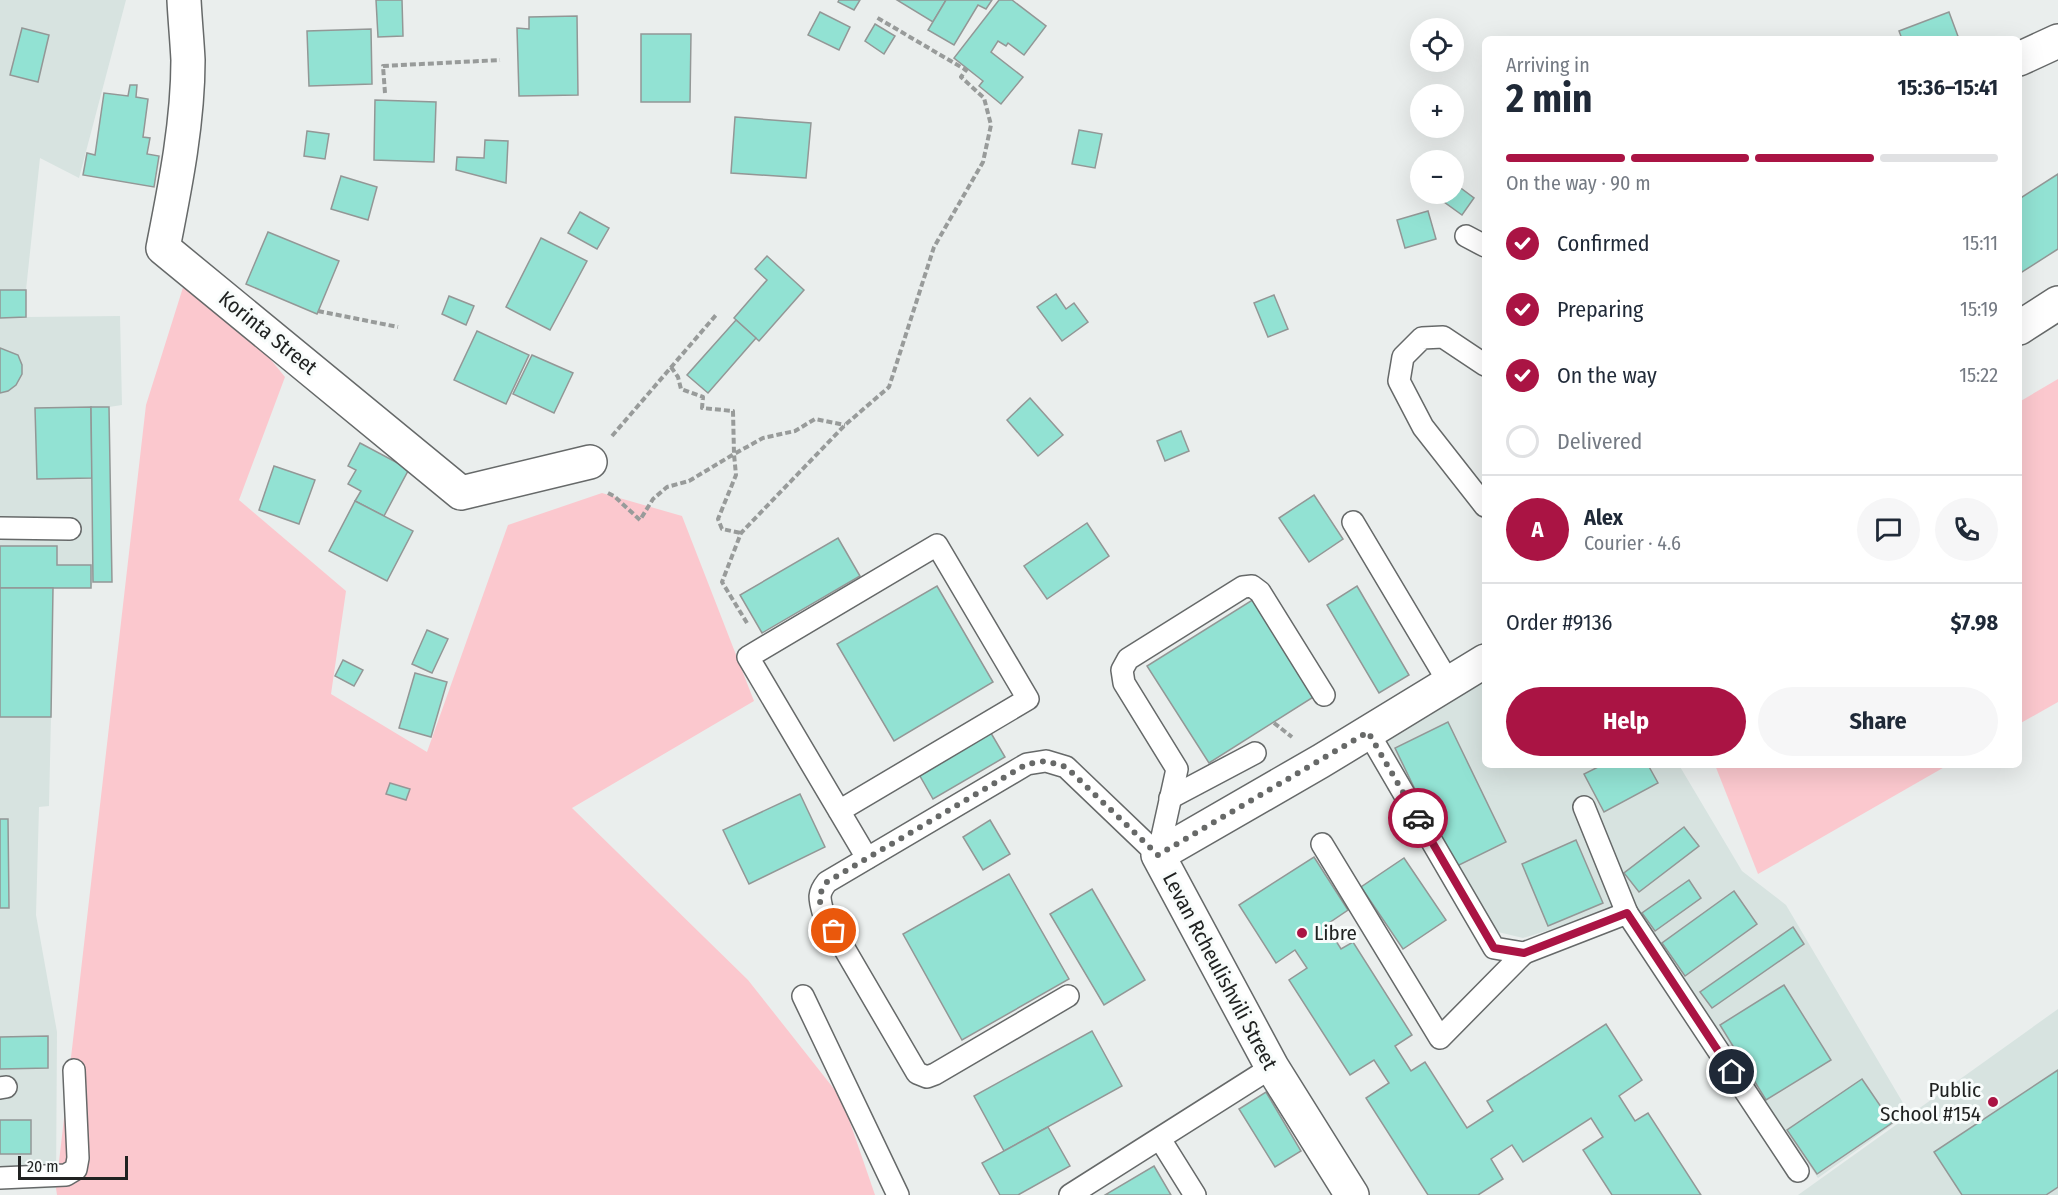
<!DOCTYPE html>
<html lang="en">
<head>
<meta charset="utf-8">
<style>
  body { margin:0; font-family:"Fira Sans Condensed",sans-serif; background:#f6f6f7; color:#1f2937; height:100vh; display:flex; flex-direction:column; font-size:22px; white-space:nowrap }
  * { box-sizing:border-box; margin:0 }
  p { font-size:20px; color:#747a83 }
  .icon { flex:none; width:33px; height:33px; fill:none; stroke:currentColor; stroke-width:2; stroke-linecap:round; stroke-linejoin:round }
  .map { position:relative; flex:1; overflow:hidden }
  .panel { position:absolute; left:1482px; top:36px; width:540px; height:732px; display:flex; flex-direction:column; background:#fff; border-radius:9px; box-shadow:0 6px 24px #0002 }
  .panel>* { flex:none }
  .tools { position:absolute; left:1410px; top:18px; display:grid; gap:12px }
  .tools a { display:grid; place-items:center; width:54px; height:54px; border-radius:50%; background:#fff; box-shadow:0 6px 24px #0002; font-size:30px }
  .scale { position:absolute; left:18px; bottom:15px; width:110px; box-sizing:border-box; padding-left:6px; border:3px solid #202221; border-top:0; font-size:16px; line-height:21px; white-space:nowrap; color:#202221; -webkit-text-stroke:4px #f8fcfb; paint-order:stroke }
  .pin { position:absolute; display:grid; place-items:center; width:51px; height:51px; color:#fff; margin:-26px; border:3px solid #fff; border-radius:50%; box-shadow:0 2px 6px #0007 }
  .courier { position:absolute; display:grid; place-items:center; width:60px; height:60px; margin:-30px; border:4px solid #aa1444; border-radius:50%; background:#fff; color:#222; box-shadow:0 2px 8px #0007 }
  .headline em { font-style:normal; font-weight:700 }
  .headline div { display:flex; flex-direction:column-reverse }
  .headline { display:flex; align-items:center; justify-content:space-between; height:102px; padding:0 24px }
  h1 { font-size:39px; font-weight:700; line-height:45px }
  .bar { display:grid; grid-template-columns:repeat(4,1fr); gap:9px 6px; align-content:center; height:72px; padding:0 24px }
  .bar i { height:8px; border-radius:4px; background:#e0e1e3 }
  .bar .active { background:#aa1444 }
  .bar p { grid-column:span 4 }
  .line { display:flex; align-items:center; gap:15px; padding:0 24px; border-top:2px solid #e0e1e3 }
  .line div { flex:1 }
  .round { display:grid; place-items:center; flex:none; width:63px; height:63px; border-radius:32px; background:#f6f6f7 }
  ol { padding:0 24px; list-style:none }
  li { display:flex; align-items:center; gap:18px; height:66px }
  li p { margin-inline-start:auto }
  li .icon { padding:6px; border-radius:50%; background:#aa1444; color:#fff; stroke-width:4 }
  li:last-child { color:#747a83 }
  li i { width:33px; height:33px; border:3px solid #e0e1e3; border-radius:50% }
  .button { display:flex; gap:12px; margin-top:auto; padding:12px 24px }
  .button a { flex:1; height:69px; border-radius:36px; background:#aa1444; color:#fff; font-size:24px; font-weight:700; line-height:69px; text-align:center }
  .button a+a { background:#f6f6f7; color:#1f2937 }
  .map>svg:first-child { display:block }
  .built { fill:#d7e3e0 }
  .green { fill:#fbc8ce }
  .building { fill:#92e2d3; stroke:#939796; stroke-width:1.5 }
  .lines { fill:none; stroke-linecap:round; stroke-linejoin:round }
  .service-casing { stroke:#666969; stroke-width:24 }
  .minor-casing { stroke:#666969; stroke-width:36 }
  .path { stroke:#989b9a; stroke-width:4; stroke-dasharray:6 3; stroke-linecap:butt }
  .service { stroke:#fff; stroke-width:21 }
  .minor { stroke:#fff; stroke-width:33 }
  .done { stroke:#676968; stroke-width:6; stroke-dasharray:0 10.8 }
  .route { stroke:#aa1444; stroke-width:8 }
  .poi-dot { fill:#aa1444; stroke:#f8fcfb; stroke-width:2 }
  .labels { text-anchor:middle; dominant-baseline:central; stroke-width:6; stroke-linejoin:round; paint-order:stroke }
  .street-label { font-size:21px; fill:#202221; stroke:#f8fcfb }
  .poi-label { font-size:21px; fill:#202221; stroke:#f8fcfb; text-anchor:start }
</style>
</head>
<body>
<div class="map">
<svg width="2058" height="1195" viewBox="0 0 2058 1195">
  <rect width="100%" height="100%" fill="#eaeeed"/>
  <!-- built -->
  <g class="built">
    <path d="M0 0H126L79 178 40 158 26 290V317L120 316 122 405 109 407 112 582H93L91 588H0Z"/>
    <path d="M1485 680V765H1679L1742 871 1786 905 1909 1113 1818 1178 1628 906 1523 938 1498 932 1460 886 1383 741Z"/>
    <path d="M0 717H51L49 806 39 807 36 915 57 1032 56 1188 0 1190Z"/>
    <path d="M2058 1009V1195H1798Z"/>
  </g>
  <!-- green -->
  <g class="green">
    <path d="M191 262 285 377 239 500 346 591 331 694 427 752 508 525 602 493 682 516 754 701 572 808 748 980 842 1099 875 1195H57L56 1188 146 405Z"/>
    <path d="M2058 379V702L2019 724V402Z"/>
    <path d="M1715 765H1948L1758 874Z"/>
  </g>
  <!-- building -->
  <g class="building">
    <path d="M376 0H402L403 36 378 37Z"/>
    <path d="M839 0H860L854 10 838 2Z"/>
    <path d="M897 0H946L933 22Z"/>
    <path d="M946 0H992L986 9 978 5 954 45 928 30Z"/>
    <path d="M999 0H1012L1046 26 1024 55 1008 43 1006 46 998 41 991 52 1023 77 1001 104 979 86 983 81 954 58Z"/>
    <path d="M820 12 850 27 839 50 808 35Z"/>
    <path d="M1949 12 1959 39H1902L1899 31Z"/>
    <path d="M577 16 578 95 519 96 517 28 529 29V17Z"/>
    <path d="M875 24 895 36 884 54 865 41Z"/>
    <path d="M22 28 49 35 38 82 10 75Z"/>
    <path d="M371 29 372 84 309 86 307 31Z"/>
    <path d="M641 34H691L690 102H641Z"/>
    <path d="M130 85H137L136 97 148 99 143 137 150 138 147 154 159 156 154 187 83 175 87 153 95 155 104 93 128 96Z"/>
    <path d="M375 100 436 102 434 162 374 160Z"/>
    <path d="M735 117 811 123 806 178 731 173Z"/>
    <path d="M1079 130 1102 134 1095 168 1072 164Z"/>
    <path d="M307 131 329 134 325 159 304 156Z"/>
    <path d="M485 140 508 141 506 183 456 170 457 157 484 158Z"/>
    <path d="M2058 174V249L2019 274V199Z"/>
    <path d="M341 176 377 187 368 220 331 209Z"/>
    <path d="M1454 183 1474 198 1462 215 1440 199 1444 194H1454Z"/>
    <path d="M1428 211 1436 239 1405 248 1397 220Z"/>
    <path d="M580 212 609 228 597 249 568 233Z"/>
    <path d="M268 232 339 261 317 314 246 284Z"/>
    <path d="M541 238 587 261 550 330 506 307Z"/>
    <path d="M767 256 804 290 759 341 734 318 767 280 755 269Z"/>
    <path d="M0 290H26V317L0 318Z"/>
    <path d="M1056 294 1066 309 1074 303 1088 322 1062 341 1037 307Z"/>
    <path d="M1274 295 1288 329 1268 337 1254 303Z"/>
    <path d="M449 296 474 306 466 325 442 314Z"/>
    <path d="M736 320 756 338 708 393 687 375Z"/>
    <path d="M477 331 529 355 506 404 454 380Z"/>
    <path d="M0 348 18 355 22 365V374L16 385 8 391 0 393Z"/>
    <path d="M532 355 573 373 554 413 513 394Z"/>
    <path d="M1030 398 1063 435 1038 456 1007 420Z"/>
    <path d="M91 407 92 478 37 479 35 408Z"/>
    <path d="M91 407H109L112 582H93Z"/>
    <path d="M1181 431 1189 451 1165 461 1157 441Z"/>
    <path d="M360 443 409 469 384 516 355 501 361 491 348 484 356 470 348 466Z"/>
    <path d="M274 466 315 480 299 524 259 510Z"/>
    <path d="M1314 495 1343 539 1309 562 1279 518Z"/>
    <path d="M355 501 413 531 387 581 329 551Z"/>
    <path d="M1087 523 1109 556 1047 599 1024 566Z"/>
    <path d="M838 538 860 576 762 633 740 595Z"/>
    <path d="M0 546H57V565H91V588H0Z"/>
    <path d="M937 586 993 682 894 741 837 644Z"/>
    <path d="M1357 586 1409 675 1379 693 1327 605Z"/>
    <path d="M0 588H53L51 717H0Z"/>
    <path d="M1254 599 1315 696 1209 763 1147 666Z"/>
    <path d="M427 630 448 639 432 673 412 664Z"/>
    <path d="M343 660 363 670 354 686 335 676Z"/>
    <path d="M415 673 447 682 431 737 399 728Z"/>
    <path d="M1448 722 1506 842 1453 868 1395 748Z"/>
    <path d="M988 728 1005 757 933 799 916 769Z"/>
    <path d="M1602 765H1648L1658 783 1604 812 1584 774Z"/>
    <path d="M390 783 410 789 406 800 386 794Z"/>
    <path d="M800 794 825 847 749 884 723 830Z"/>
    <path d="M0 819H8L9 908H0Z"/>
    <path d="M990 820 1010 854 983 870 963 837Z"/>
    <path d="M1684 827 1699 846 1639 892 1624 873Z"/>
    <path d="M1576 840 1603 903 1548 926 1522 864Z"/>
    <path d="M1314 857 1348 910 1326 925 1341 949 1353 942 1412 1035 1395 1046 1411 1071 1425 1062 1467 1128 1493 1111 1487 1101 1606 1024 1642 1080 1619 1096 1635 1121 1648 1113 1701 1195H1612L1583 1150 1603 1137 1591 1118 1523 1162 1512 1145 1491 1159 1503 1179 1478 1195H1428L1366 1098 1389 1083 1374 1060 1350 1075 1289 980 1307 968 1295 950 1276 963 1239 905Z"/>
    <path d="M1404 858 1446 920 1403 949 1361 887Z"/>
    <path d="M1009 874 1069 979 962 1040 903 934Z"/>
    <path d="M1689 880 1701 898 1655 931 1642 913Z"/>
    <path d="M1092 889 1145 980 1104 1005 1050 914Z"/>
    <path d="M1734 891 1757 924 1685 976 1662 943Z"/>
    <path d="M1793 927 1804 944 1712 1008 1700 992Z"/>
    <path d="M1784 985 1831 1060 1766 1100 1720 1025Z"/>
    <path d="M1092 1031 1122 1086 1004 1151 974 1096Z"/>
    <path d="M48 1036V1068L0 1069V1037Z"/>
    <path d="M2058 1070V1187L2046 1195H1962L1934 1152Z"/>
    <path d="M1862 1079 1892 1123 1817 1174 1787 1130Z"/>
    <path d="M1266 1092 1301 1151 1275 1167 1239 1109Z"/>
    <rect x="0" y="1120" width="31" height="34"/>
    <path d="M1048 1127 1070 1166 1018 1195H1000L982 1163Z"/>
    <path d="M1154 1166 1171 1195H1105Z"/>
  </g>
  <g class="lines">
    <!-- service casing -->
    <g class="service-casing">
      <g id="service">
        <path d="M1466 236 1485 246"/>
        <path d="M1485 365 1443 337 1422 338 1403 357 1399 381 1423 427 1485 506"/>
        <path d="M1353 522 1449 683"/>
        <path d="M0 528 70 529"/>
        <path d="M1368 732 1494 948 1524 953 1627 913 1798 1171"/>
        <path d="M1170 798 1255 753"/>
        <path d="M1584 807 1627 913"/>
        <path d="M839 811 1028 699 937 545 748 657 867 858"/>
        <path d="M1322 844 1440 1038 1524 953"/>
        <path d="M1158 855 1177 769 1124 683 1122 670 1128 659 1243 587 1252 586 1260 592 1324 695"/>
        <path d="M803 996 898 1195"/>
        <path d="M1068 996 935 1074 927 1077 917 1073 823 912C819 898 818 893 827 882L1027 764 1046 761 1066 767 1158 855"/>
        <path d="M0 1088 6 1087"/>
        <path d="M1160 1139 1195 1195"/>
        <path d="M0 1178 66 1175 76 1169 78 1158 74 1070"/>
        <path d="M1070 1195 1272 1067"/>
      </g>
    </g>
    <!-- minor casing -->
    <g class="minor-casing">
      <g id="minor">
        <path d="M184 0C185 20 187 40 188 60 188 123 175 187 163 248L461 493 590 462"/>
        <path d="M2019 59 2058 41"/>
        <path d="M2019 328 2058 303"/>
        <path d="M1352 1195 1272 1067 1158 855 1321 761 1485 661"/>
      </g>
    </g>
    <!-- path -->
    <g class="path">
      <path d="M385 93 383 66 500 60"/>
      <path d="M318 311 398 327"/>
      <path d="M671 367 678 377 681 389 703 397 702 408 733 411 734 454 763 438 795 431 815 419 845 425"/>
      <path d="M612 436 716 315"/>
      <path d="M608 493 614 496 640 520 653 499 667 487 689 481 734 454 736 475 718 519 722 529 741 533"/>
      <path d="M747 623 722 582 741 533 845 425 889 387 934 247 983 162 991 125 984 98 961 77 966 70 876 17"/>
      <path d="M1274 723 1292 737"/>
    </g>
    <!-- service -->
    <use href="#service" class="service"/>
    <!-- minor -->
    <use href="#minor" class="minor"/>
  </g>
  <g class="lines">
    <!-- done -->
    <path class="done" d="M834 931C824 913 812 900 827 882L1027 764 1046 761 1066 767 1158 855 1368 732 1418 818"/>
    <!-- route -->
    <path class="route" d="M1418 818 1494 948 1524 953 1627 913 1732 1072"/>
  </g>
  <!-- markers -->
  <g class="poi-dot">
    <circle cx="1302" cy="933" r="6"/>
    <circle cx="1993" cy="1102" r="6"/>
  </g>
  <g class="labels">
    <!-- street labels -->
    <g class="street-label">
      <text transform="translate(268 333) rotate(39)">Korinta Street</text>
      <text transform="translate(1220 971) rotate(62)">Levan Rcheulishvili Street</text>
    </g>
    <!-- poi labels -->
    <g class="poi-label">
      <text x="1314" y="933">Libre</text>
      <text x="1981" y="1090" text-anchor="end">Public<tspan x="1981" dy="24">School #154</tspan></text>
    </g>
  </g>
</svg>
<div class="tools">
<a><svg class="icon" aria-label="locate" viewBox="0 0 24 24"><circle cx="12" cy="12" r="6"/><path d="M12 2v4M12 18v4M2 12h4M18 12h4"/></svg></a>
<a>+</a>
<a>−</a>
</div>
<div class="scale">20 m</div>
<div class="pin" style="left:834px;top:931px;background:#ea580c"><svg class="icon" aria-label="bag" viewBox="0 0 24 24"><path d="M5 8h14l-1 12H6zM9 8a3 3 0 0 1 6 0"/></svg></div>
<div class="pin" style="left:1732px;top:1072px;background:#1f2937"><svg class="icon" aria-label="home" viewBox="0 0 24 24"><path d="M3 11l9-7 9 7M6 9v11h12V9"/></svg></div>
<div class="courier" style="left:1418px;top:818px"><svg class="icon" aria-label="car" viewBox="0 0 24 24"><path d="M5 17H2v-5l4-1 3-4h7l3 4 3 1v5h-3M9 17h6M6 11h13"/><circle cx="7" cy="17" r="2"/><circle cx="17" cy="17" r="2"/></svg></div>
<section class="panel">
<div class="headline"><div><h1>2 min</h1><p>Arriving in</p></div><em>15:36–15:41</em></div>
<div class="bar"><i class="active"></i><i class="active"></i><i class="active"></i><i></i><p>On the way · 90 m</p></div>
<ol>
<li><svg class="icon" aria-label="check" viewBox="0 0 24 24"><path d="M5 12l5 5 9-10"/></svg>Confirmed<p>15:11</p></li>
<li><svg class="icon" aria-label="check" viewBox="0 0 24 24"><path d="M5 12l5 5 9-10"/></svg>Preparing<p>15:19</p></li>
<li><svg class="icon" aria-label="check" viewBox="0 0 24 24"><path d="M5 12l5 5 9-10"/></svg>On the way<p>15:22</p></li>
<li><i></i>Delivered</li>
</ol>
<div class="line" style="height:108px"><b class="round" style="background:#aa1444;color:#fff">A</b><div><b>Alex</b><p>Courier · 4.6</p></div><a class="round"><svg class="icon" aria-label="chat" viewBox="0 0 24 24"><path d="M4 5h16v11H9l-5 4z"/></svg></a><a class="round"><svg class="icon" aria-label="phone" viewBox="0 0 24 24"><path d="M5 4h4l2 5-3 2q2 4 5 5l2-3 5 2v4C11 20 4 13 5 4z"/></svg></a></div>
<div class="line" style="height:78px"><div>Order #9136</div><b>$7.98</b></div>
<div class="button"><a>Help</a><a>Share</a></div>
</section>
</div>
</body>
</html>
